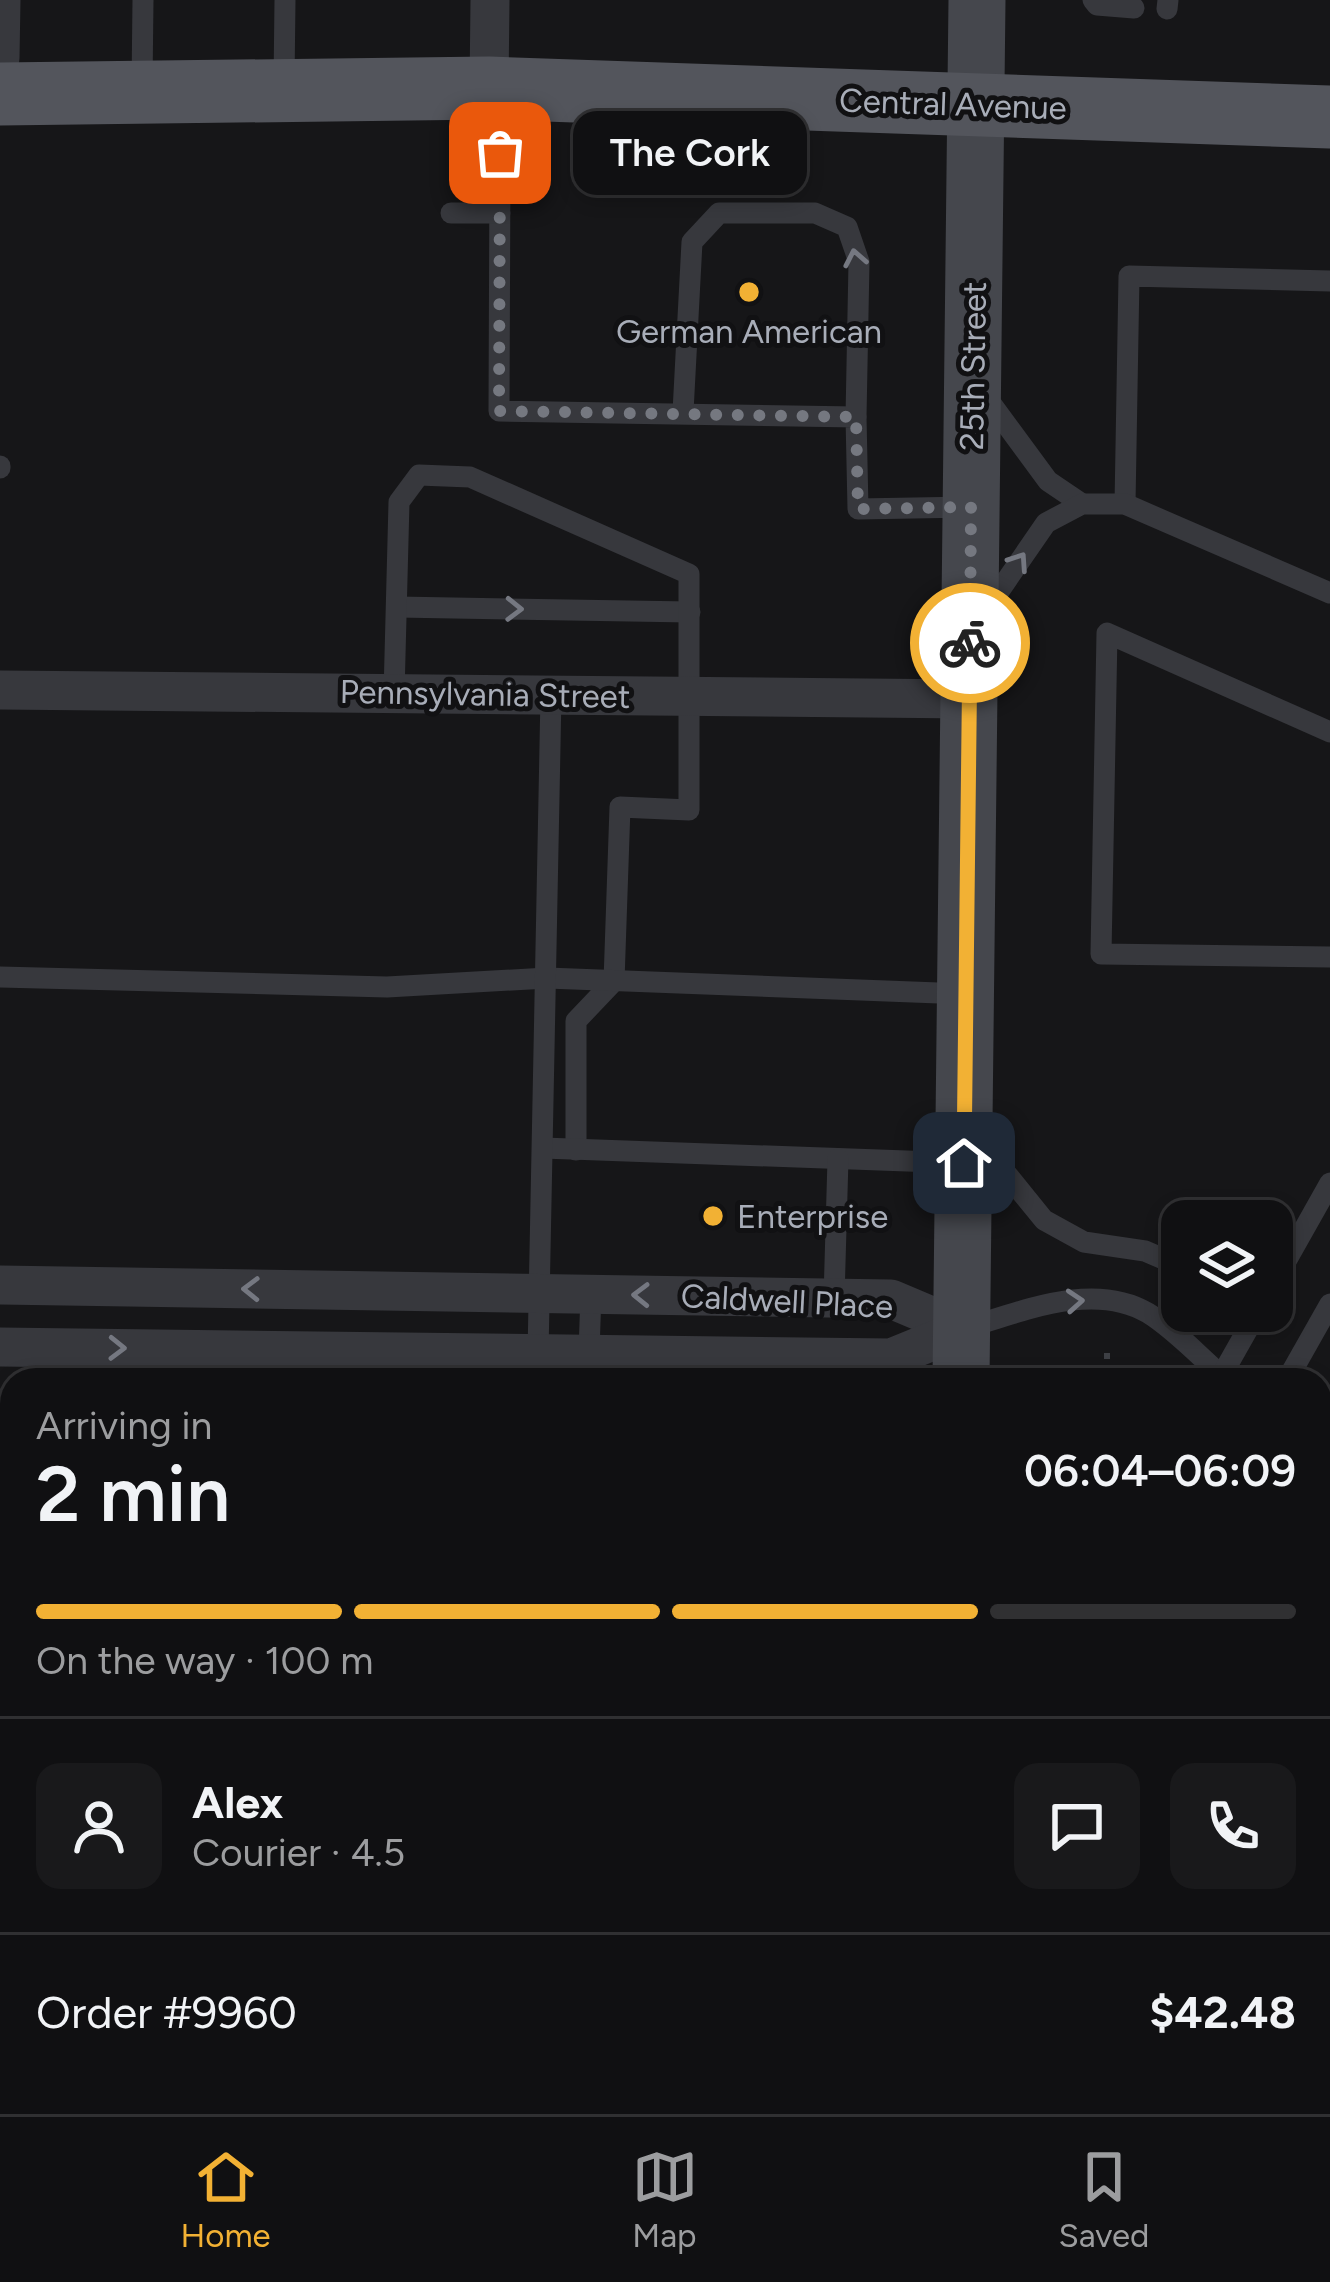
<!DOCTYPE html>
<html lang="en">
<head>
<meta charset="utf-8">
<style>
  body { margin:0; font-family:Figtree,sans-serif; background:#19191b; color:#f1f3f6; height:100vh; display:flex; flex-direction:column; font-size:45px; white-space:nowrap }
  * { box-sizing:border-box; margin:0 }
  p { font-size:39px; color:#9c9d9f }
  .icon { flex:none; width:66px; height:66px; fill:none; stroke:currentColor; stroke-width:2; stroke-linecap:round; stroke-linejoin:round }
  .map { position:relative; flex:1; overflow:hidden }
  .panel { position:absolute; left:0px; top:1368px; width:1332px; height:747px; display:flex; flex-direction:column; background:#101012; border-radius:36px 36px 0 0; box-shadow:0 6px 18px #0003,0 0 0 3px #303032 }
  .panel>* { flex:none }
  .controls { position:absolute; left:1161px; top:1200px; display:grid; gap:24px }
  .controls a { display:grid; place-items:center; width:132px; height:132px; border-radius:24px; background:#101012; box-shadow:0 6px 18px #0003,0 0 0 3px #303032; font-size:60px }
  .pin { position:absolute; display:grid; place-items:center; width:102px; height:102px; color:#fff; margin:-51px; border-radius:24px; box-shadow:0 6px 18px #0006 }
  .courier { position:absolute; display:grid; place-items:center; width:120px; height:120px; margin:-60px; border:9px solid #f2b134; border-radius:50%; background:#fff; color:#222; box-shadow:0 3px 15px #0007 }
  .bubble { position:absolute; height:84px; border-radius:24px; background:#101012; box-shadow:0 6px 18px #0003,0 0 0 3px #303032; font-size:39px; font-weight:600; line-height:84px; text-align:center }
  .head em { font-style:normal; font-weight:600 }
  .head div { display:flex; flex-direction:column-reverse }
  .head { display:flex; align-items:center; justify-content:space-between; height:204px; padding:0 36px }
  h1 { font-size:78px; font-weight:600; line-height:90px }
  .bar { display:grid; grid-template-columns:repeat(4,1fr); gap:18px 12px; align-content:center; height:144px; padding:0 36px }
  .bar i { height:15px; border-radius:9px; background:#303032 }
  .bar .current { background:#f2b134 }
  .bar p { grid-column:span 4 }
  .line { display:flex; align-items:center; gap:30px; padding:0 36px; border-top:3px solid #303032 }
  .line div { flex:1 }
  .round { display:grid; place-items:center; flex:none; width:126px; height:126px; border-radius:24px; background:#19191b }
  .tab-bar { display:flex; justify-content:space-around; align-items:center; height:168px; border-top:3px solid #303032; background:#101012; font-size:33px; color:#9c9d9f }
  .tab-bar a { display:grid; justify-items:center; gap:6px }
  .tab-bar .current { color:#f2b134 }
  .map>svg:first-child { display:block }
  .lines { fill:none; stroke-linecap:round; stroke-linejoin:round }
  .path { stroke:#3d3f44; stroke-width:6; stroke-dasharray:6 9; stroke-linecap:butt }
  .lane { stroke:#37383d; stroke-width:21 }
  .street { stroke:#37383d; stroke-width:39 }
  .secondary { stroke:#45474d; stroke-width:57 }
  .primary { stroke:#53555c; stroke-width:63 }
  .oneway { stroke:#757881 }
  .done { stroke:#757880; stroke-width:12; stroke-dasharray:0 21.6 }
  .route { stroke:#f2b134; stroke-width:15 }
  .poi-dot { fill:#f2b134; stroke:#111113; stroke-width:4.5 }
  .labels { text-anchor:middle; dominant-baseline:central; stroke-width:10; stroke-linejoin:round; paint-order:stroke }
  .street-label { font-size:33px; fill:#a8adb8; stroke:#111113 }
  .poi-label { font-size:33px; fill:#a8adb8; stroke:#111113 }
</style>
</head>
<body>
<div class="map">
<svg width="1330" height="2114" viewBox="0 0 1330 2114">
  <rect width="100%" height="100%" fill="#161618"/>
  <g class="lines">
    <!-- path -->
    <g class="path">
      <path d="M1107 1353V1380"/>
      <path d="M1030 2114V2103"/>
    </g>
    <!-- lane -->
    <g class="lane">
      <path d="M1093 0 1097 5 1134 8"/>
      <path d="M1167 9 1168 0"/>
      <path d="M284 83 285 0"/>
      <path d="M142 86 143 0"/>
      <path d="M490 94 500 159 499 411 856 417 858 509 970 507"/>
      <path d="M451 213H500"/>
      <path d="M984 394 1048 481 1082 504"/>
      <path d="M683 412 692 242 719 213H815L847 227 859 262 856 417"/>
      <path d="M0 466V468"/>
      <path d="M1125 504 1129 276 1330 281"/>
      <path d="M397 607 690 612"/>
      <path d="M982 616 1046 523 1082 504H1125L1330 593"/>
      <path d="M394 694 399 502 419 475 470 477 689 574V810L620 807 614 981 576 1021V1150"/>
      <path d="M1330 732 1107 633 1101 954 1330 957"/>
      <path d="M0 977 387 987 547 978 965 994"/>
      <path d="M975 1135 1044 1220 1084 1242 1145 1251 1182 1267"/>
      <path d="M543 1148 962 1163"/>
      <path d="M1272 1286 1330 1183"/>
      <path d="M834 1298 838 1159"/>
      <path d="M963 1329C1019 1313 1092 1280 1148 1313 1174 1329 1198 1355 1221 1375"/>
      <path d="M538 1354 551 695"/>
      <path d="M588 1380 591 1294"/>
      <path d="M1219 1380 1258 1311"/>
      <path d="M1287 1380 1330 1304"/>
      <path d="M0 1615H12"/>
      <path d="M1074 2114V2103"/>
    </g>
    <!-- street -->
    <g class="street">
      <path d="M0 58 1 0"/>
      <path d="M489 88 490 0"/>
      <path d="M0 690 970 699"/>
      <path d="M0 1285 891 1299 962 1329"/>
      <path d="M0 1347 891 1358 962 1329"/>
    </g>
    <!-- secondary -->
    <g class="secondary">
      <path d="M961 1380 977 0"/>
      <path d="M949 2114V2103"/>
    </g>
    <!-- primary -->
    <path class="primary" d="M0 94 489 88 1330 117"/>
  </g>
  <!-- one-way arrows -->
  <defs><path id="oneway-chevron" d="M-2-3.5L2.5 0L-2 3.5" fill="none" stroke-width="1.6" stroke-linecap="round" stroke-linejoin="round" transform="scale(3)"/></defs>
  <g class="oneway">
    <use href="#oneway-chevron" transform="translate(855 258) rotate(-101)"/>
    <use href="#oneway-chevron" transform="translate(1019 561) rotate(-56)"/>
    <use href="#oneway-chevron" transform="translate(514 609) rotate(1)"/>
    <use href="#oneway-chevron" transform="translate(251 1289) rotate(-179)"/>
    <use href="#oneway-chevron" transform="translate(641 1295) rotate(-179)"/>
    <use href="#oneway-chevron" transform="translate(1075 1301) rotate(-4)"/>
    <use href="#oneway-chevron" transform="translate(117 1348) rotate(1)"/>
  </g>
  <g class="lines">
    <!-- done -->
    <path class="done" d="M500 153 499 411 856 417 858 509 971 507 970 643"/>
    <!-- route -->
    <path class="route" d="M964 1163 970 643"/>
  </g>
  <!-- markers -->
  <g class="poi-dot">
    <circle cx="749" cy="292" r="12"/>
    <circle cx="713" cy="1216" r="12"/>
  </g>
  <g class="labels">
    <!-- street labels -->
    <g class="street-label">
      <text transform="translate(953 104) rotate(2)">Central Avenue</text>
      <text transform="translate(973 366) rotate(-89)">25th Street</text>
      <text transform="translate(485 694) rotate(1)">Pennsylvania Street</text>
      <text transform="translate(787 1301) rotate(3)">Caldwell Place</text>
    </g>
    <!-- poi labels -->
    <g class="poi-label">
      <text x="749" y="331">German American</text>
      <text x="737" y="1216" text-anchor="start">Enterprise</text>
    </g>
  </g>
</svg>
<div class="controls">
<a><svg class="icon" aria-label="layers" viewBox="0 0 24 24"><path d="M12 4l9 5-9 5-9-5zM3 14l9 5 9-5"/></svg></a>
</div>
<div class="pin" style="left:500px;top:153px;background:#ea580c"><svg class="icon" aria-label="bag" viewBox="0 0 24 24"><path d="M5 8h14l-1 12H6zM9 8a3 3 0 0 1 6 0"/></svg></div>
<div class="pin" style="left:964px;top:1163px;background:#1f2937"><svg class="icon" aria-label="home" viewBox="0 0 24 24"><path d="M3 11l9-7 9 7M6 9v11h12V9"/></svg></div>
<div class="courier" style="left:970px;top:643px"><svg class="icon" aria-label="bike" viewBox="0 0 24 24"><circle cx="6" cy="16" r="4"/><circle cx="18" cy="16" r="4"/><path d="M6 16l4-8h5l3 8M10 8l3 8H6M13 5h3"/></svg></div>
<div class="bubble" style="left:573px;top:111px;width:234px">The Cork</div>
<section class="panel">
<div class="head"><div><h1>2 min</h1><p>Arriving in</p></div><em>06:04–06:09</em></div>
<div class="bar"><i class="current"></i><i class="current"></i><i class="current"></i><i></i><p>On the way · 100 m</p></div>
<div class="line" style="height:216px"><a class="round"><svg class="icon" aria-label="person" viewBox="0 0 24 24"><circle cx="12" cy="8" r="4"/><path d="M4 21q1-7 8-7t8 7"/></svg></a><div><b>Alex</b><p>Courier · 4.5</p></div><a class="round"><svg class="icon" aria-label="chat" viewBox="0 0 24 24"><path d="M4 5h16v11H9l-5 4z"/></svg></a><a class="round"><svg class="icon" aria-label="phone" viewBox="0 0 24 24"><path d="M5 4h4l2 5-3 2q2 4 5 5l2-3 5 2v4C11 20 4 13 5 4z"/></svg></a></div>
<div class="line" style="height:156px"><div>Order #9960</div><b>$42.48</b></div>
</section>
</div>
<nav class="tab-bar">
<a class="current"><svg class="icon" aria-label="home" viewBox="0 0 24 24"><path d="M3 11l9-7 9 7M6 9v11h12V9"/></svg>Home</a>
<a><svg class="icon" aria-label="map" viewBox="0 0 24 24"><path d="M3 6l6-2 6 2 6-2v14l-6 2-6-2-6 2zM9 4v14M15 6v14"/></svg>Map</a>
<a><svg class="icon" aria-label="saved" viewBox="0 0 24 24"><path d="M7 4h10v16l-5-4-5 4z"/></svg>Saved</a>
</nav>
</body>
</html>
